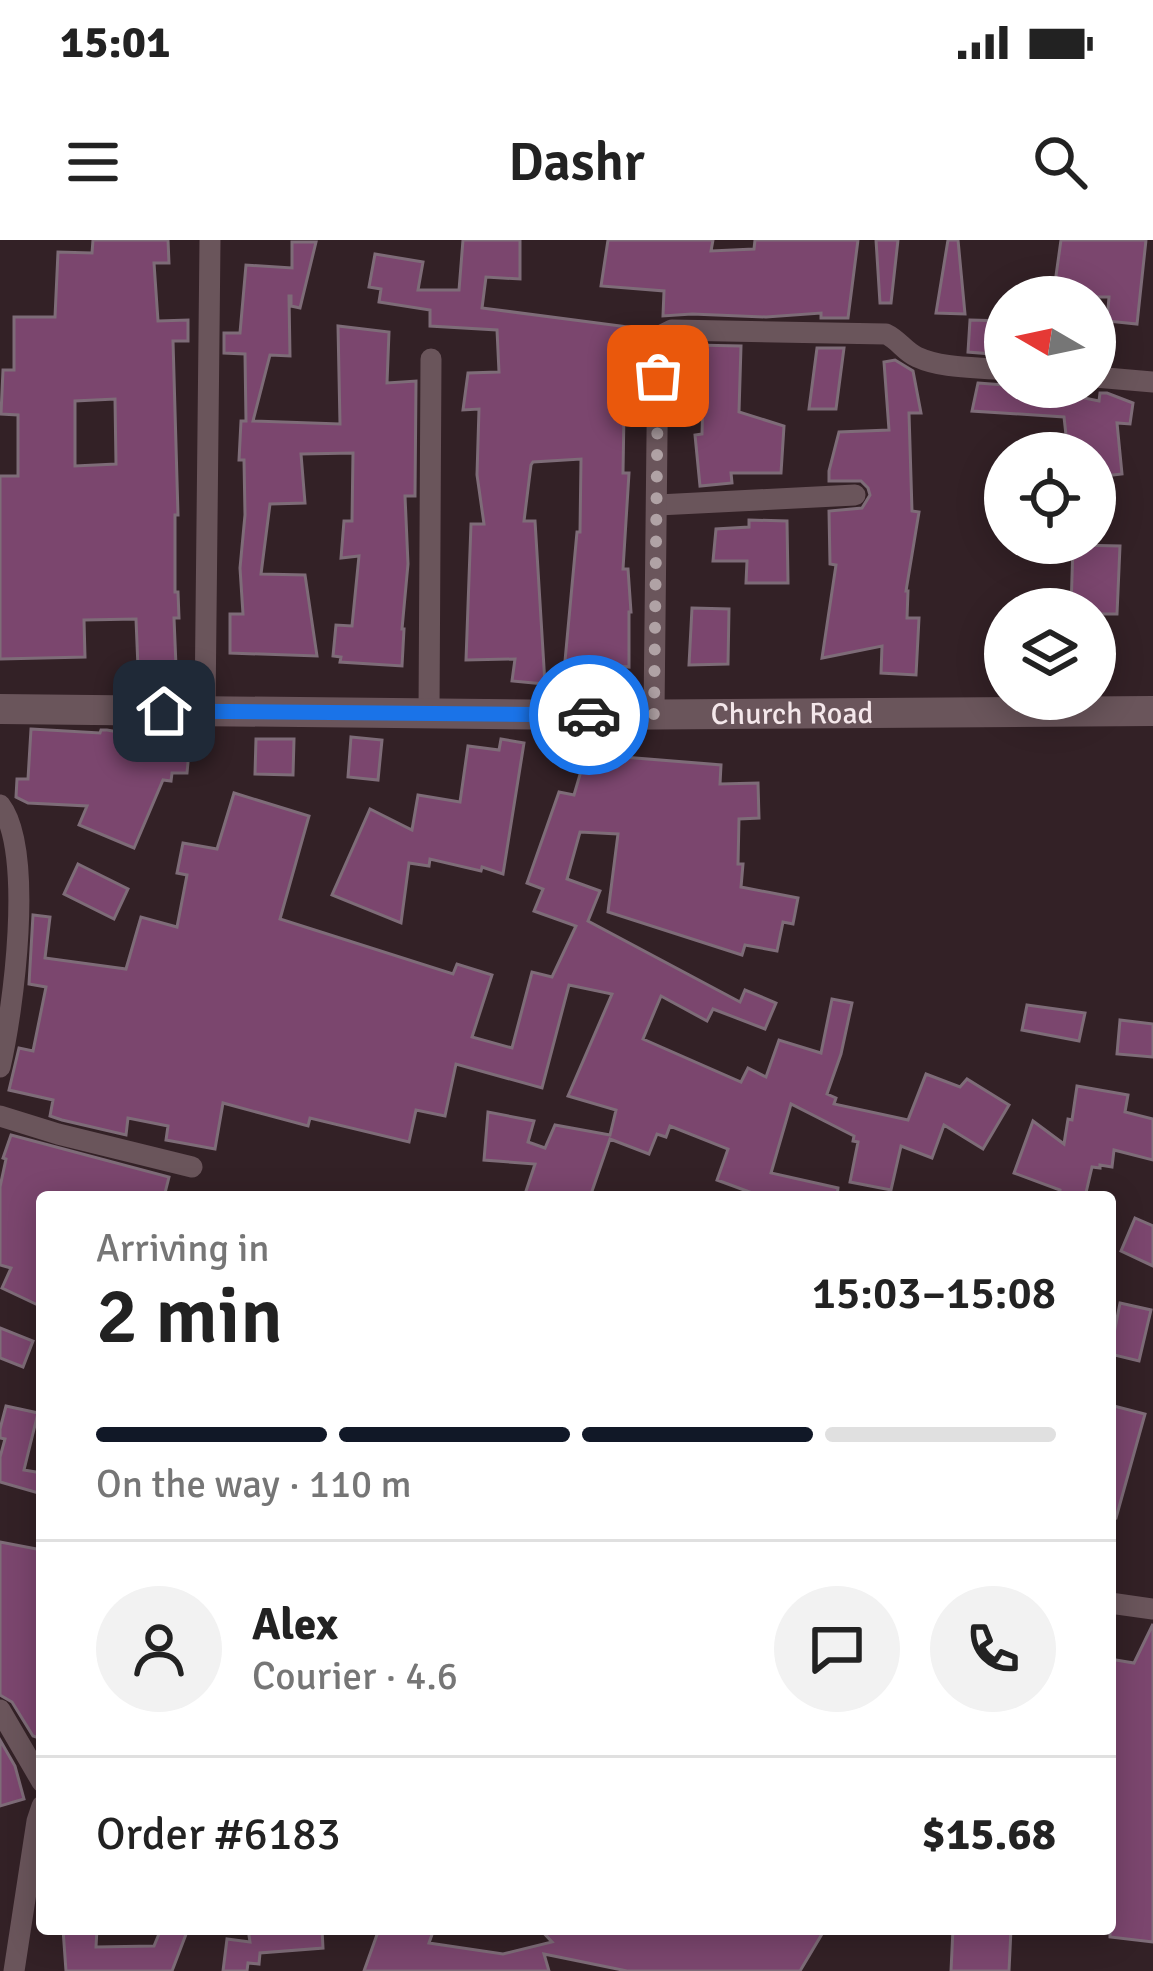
<!DOCTYPE html>
<html lang="en">
<head>
<meta charset="utf-8">
<style>
  body { margin:0; font-family:Signika,sans-serif; background:#f2f2f2; color:#222; height:100vh; display:flex; flex-direction:column; font-size:45px; white-space:nowrap }
  * { box-sizing:border-box; margin:0 }
  p { font-size:39px; color:#767676 }
  .icon { flex:none; width:66px; height:66px; fill:none; stroke:currentColor; stroke-width:2; stroke-linecap:round; stroke-linejoin:round }
  .map { position:relative; flex:1; overflow:hidden }
  .sheet { position:absolute; left:36px; top:951px; width:1080px; height:744px; display:flex; flex-direction:column; background:#fff; border-radius:12px; box-shadow:0 6px 30px #0003 }
  .sheet>* { flex:none }
  .needle { width:78px; rotate:279deg }
  .controls { position:absolute; left:984px; top:36px; display:grid; gap:24px }
  .controls a { display:grid; place-items:center; width:132px; height:132px; border-radius:50%; background:#fff; box-shadow:0 6px 30px #0003; font-size:60px }
  .pin { position:absolute; display:grid; place-items:center; width:102px; height:102px; color:#fff; margin:-51px; border-radius:24px; box-shadow:0 6px 18px #0006 }
  .courier { position:absolute; display:grid; place-items:center; width:120px; height:120px; margin:-60px; border:9px solid #1a73e8; border-radius:50%; background:#fff; color:#222; box-shadow:0 3px 15px #0007 }
  .head em { font-style:normal; font-weight:600 }
  .head div { display:flex; flex-direction:column-reverse }
  .head { display:flex; align-items:center; justify-content:space-between; height:204px; padding:0 60px }
  h1 { font-size:78px; font-weight:600; line-height:90px }
  .bar { display:grid; grid-template-columns:repeat(4,1fr); gap:18px 12px; align-content:center; height:144px; padding:0 60px }
  .bar i { height:15px; border-radius:9px; background:#e0e0e0 }
  .bar .current { background:#111827 }
  .bar p { grid-column:span 4 }
  .line { display:flex; align-items:center; gap:30px; padding:0 60px; border-top:3px solid #e0e0e0 }
  .line div { flex:1 }
  .round { display:grid; place-items:center; flex:none; width:126px; height:126px; border-radius:63px; background:#f2f2f2 }
  .status { display:flex; justify-content:space-between; align-items:center; height:84px; padding:0 60px; background:#fff; direction:ltr }
  .status svg { height:33px; fill:currentColor }
  header { display:flex; justify-content:space-between; align-items:center; height:156px; padding:0 60px; background:#fff; font-size:54px; font-weight:600 }
  .map>svg:first-child { display:block }
  .building { fill:#7b466e; stroke:#7e6c78; stroke-width:3; fill-rule:evenodd }
  .lines { fill:none; stroke-linecap:round; stroke-linejoin:round }
  .street { stroke:#6a555b; stroke-width:21 }
  .secondary { stroke:#6a555b; stroke-width:30 }
  .done { stroke:#b0a2a5; stroke-width:12; stroke-dasharray:0 21.6 }
  .route { stroke:#1a73e8; stroke-width:15 }
  .labels { text-anchor:middle; dominant-baseline:central; stroke-width:10; stroke-linejoin:round; paint-order:stroke }
  .street-label { font-size:30px; fill:#f4e7ea; stroke:#332126 }
</style>
</head>
<body>
<div class="status"><b>15:01</b><svg viewBox="0 0 49 12"><path d="M0 12V9h3v3zM5 12V6h3v6zM10 12V3h3v9zM15 12V0h3v12zM26 1h20v11H26zM47 4h2v5h-2z"/></svg></div>
<header><svg class="icon" aria-label="menu" viewBox="0 0 24 24"><path d="M4 6h16M4 12h16M4 18h16"/></svg>Dashr<svg class="icon" aria-label="search" viewBox="0 0 24 24"><circle cx="10" cy="10" r="6"/><path d="M15 15l6 6"/></svg></header>
<div class="map">
<svg width="1153" height="1731" viewBox="0 0 1153 1731">
  <rect width="100%" height="100%" fill="#332126"/>
  <!-- building -->
  <g class="building">
    <path d="M93 0H168L169 23H154L158 81 188 80V101H173L178 275H175V352H178L179 378H174L176 426 138 428 136 379 84 380 85 417 0 419V236H18V175L1 174 3 130H14V77H55L58 12 92 13ZM115 159 116 224 75 226V161Z"/>
    <path d="M463 0H520V39L486 37 482 68 636 88V145H643L642 171 624 172 623 233H629L623 329H628L631 372H629V427L565 421 577 292H580L581 219 533 222 531 225 524 281H535L545 444 512 441 515 419 466 420 471 284H484L477 235 479 169 463 170 468 133 499 132 497 90 430 86V70L379 62 381 49 369 47 375 14 423 22 418 50H459Z"/>
    <path d="M608 0H713L711 11 754 9 755 0H858L848 78H821V73L766 77 692 74 663 76 664 51 601 46Z"/>
    <path d="M876 0H898L891 63H880Z"/>
    <path d="M948 0H958L965 74 936 73Z"/>
    <path d="M1061 0H1146L1137 84 1107 81 1109 57H1053Z"/>
    <path d="M292 2H316L300 68 291 66V56H289L290 116 270 115 253 181 340 184 338 86 389 92 387 143 416 141 415 256H405L408 324 402 389H404L402 426 340 422 341 417 333 416 336 385 352 386 359 316 341 318 344 281H352L353 213 301 214 305 263 270 264 261 334 305 335 317 416 230 413V374H243L240 328 245 275 244 220H239L241 181H246L245 114 224 113V93H240L246 25 292 28Z"/>
    <path d="M970 80 1005 81V115L968 112Z"/>
    <path d="M692 105 741 106 739 172 784 186 781 233H731L732 243 700 246 695 195 702 194 704 119H692Z"/>
    <path d="M817 108H844L836 169H809Z"/>
    <path d="M895 120 913 131 921 173H909L912 271 919 272 906 351H908L907 378H919L916 435 881 433 882 406 822 418 836 325 830 324 829 271 862 268 870 255 868 248 861 241H829V231L839 192 889 190 884 122Z"/>
    <path d="M978 143 1030 147 1099 161 1100 153H1107L1133 163 1130 184 1117 183 1122 234 1095 237V213H1068L1064 177 972 171Z"/>
    <path d="M749 280 787 281 788 343H746L747 321H713L716 289 749 287Z"/>
    <path d="M1073 305 1120 306 1117 374H1095V369H1071Z"/>
    <path d="M692 368 729 369 728 424 689 425Z"/>
    <path d="M31 489 100 493 101 490H107L147 497V490H191L187 533H172L171 541 163 540 134 608 79 585 87 566 28 563 16 557 17 539H28Z"/>
    <path d="M351 497 382 500 378 540 348 537Z"/>
    <path d="M256 499H294L293 535 255 534Z"/>
    <path d="M501 499 524 503 503 634 482 627 481 631 430 619 429 626 409 623 401 683 332 655 370 569 412 590 418 555 460 562 468 506 499 510Z"/>
    <path d="M586 514 721 525 720 544 758 543 759 578 739 579 738 624H743L741 647 798 658 793 684 783 682 777 711 745 705 742 715 608 672 618 594 580 592 567 639 600 651 588 681 740 762 745 750 776 763 765 789 713 769 707 781 661 756 643 799 741 842 748 828 766 837 779 800 821 813 832 759 852 763 841 814 827 854 836 858 834 864 908 880 926 834 960 847 967 839 1009 865 983 909 944 885 932 918 901 906 891 950 850 942 858 902 853 901 854 896 791 864 771 933 838 948 837 957H763L717 940 728 909 670 886 666 897 657 894 649 914 610 899 590 957H524L535 924 484 920 488 872 534 881 528 902 545 908 555 885 610 895 616 870 568 856 612 754 569 745 542 848 456 824 445 876 416 870 409 902 310 878 308 886 223 863 215 909 166 900 168 886 128 878 126 895 62 880 50 876 53 860 9 850 19 808 33 811 46 747 29 744 33 675 50 677 45 718 126 729 141 677 177 687 187 635 177 633 183 603 217 609 234 553 309 576 280 679 453 734 457 724 492 735 472 797 512 808 532 732 552 737 576 686 534 671 543 649 527 643 559 552 574 555Z"/>
    <path d="M78 624 128 649 114 679 64 654Z"/>
    <path d="M1027 765 1085 773 1079 801 1022 790Z"/>
    <path d="M1120 780 1153 784V817L1117 814Z"/>
    <path d="M1077 846 1128 855 1125 872 1153 879V920L1114 910 1112 927 1100 925V928L1092 927 1085 957H1059L1060 950 1014 933 1033 881 1064 904 1068 879 1072 880Z"/>
    <path d="M11 895 169 937 164 957H42V1067L2 1048 11 1028 0 1025V947L6 919 3 918Z"/>
    <path d="M1135 978 1153 986V1026L1121 1011Z"/>
    <path d="M1120 1063 1151 1070 1139 1121 1110 1114Z"/>
    <path d="M0 1088 33 1101 23 1127 0 1118Z"/>
    <path d="M1110 1165 1145 1174 1116 1278 1110 1277Z"/>
    <path d="M6 1166 38 1173 24 1230 42 1233V1254L0 1242V1217L5 1199 0 1198V1189Z"/>
    <path d="M0 1302 42 1310V1499L33 1496 12 1462 0 1455Z"/>
    <path d="M1153 1384V1702L1110 1697V1419L1134 1423Z"/>
    <path d="M0 1500 15 1526 24 1559 0 1566Z"/>
    <path d="M63 1689H97L96 1707 154 1706 161 1689H188L172 1731H66Z"/>
    <path d="M248 1689H322L323 1708 260 1713 259 1724 248 1723 247 1731H223L227 1699 250 1702Z"/>
    <path d="M379 1689H434L429 1703 503 1714 552 1702 540 1689H825L800 1731H627L544 1714 549 1731H364Z"/>
    <path d="M953 1689H1011L1009 1731H951Z"/>
  </g>
  <g class="lines">
    <!-- street -->
    <g class="street">
      <path d="M1095 137 1153 142"/>
      <path d="M658 265 855 255"/>
      <path d="M205 471 210 0"/>
      <path d="M429 474 431 119"/>
      <path d="M654 474 658 103 662 95 672 90 886 94C899 100 904 111 917 117 943 129 977 127 1005 130"/>
      <path d="M0 565C35 610 13 772 0 827"/>
      <path d="M0 876 58 894 192 927"/>
      <path d="M1110 1363 1153 1369"/>
      <path d="M0 1470 42 1542"/>
      <path d="M14 1731 37 1581 42 1566"/>
    </g>
    <!-- secondary -->
    <path class="secondary" id="s1" d="M0 469 584 475 1153 471"/>
  </g>
  <g class="lines">
    <!-- done -->
    <path class="done" d="M589 475 654 474 658 136"/>
    <!-- route -->
    <path class="route" d="M164 471 589 475"/>
  </g>
  <g class="labels">
    <!-- street labels -->
    <g class="street-label">
      <text stroke="none"><textPath href="#s1" startOffset="792">Church Road</textPath></text>
    </g>
  </g>
</svg>
<div class="controls">
<a><svg class="needle" viewBox="-14 -14 28 28"><path d="M0-13l5 13h-10z" fill="#e53935"/><path d="M0 13l5-13h-10z" fill="#767676"/></svg></a>
<a><svg class="icon" aria-label="locate" viewBox="0 0 24 24"><circle cx="12" cy="12" r="6"/><path d="M12 2v4M12 18v4M2 12h4M18 12h4"/></svg></a>
<a><svg class="icon" aria-label="layers" viewBox="0 0 24 24"><path d="M12 4l9 5-9 5-9-5zM3 14l9 5 9-5"/></svg></a>
</div>
<div class="pin" style="left:658px;top:136px;background:#ea580c"><svg class="icon" aria-label="bag" viewBox="0 0 24 24"><path d="M5 8h14l-1 12H6zM9 8a3 3 0 0 1 6 0"/></svg></div>
<div class="pin" style="left:164px;top:471px;background:#1f2937"><svg class="icon" aria-label="home" viewBox="0 0 24 24"><path d="M3 11l9-7 9 7M6 9v11h12V9"/></svg></div>
<div class="courier" style="left:589px;top:475px"><svg class="icon" aria-label="car" viewBox="0 0 24 24"><path d="M5 17H2v-5l4-1 3-4h7l3 4 3 1v5h-3M9 17h6M6 11h13"/><circle cx="7" cy="17" r="2"/><circle cx="17" cy="17" r="2"/></svg></div>
<section class="sheet">
<div class="head"><div><h1>2 min</h1><p>Arriving in</p></div><em>15:03–15:08</em></div>
<div class="bar"><i class="current"></i><i class="current"></i><i class="current"></i><i></i><p>On the way · 110 m</p></div>
<div class="line" style="height:216px"><a class="round"><svg class="icon" aria-label="person" viewBox="0 0 24 24"><circle cx="12" cy="8" r="4"/><path d="M4 21q1-7 8-7t8 7"/></svg></a><div><b>Alex</b><p>Courier · 4.6</p></div><a class="round"><svg class="icon" aria-label="chat" viewBox="0 0 24 24"><path d="M4 5h16v11H9l-5 4z"/></svg></a><a class="round"><svg class="icon" aria-label="phone" viewBox="0 0 24 24"><path d="M5 4h4l2 5-3 2q2 4 5 5l2-3 5 2v4C11 20 4 13 5 4z"/></svg></a></div>
<div class="line" style="height:156px"><div>Order #6183</div><b>$15.68</b></div>
</section>
</div>
</body>
</html>
